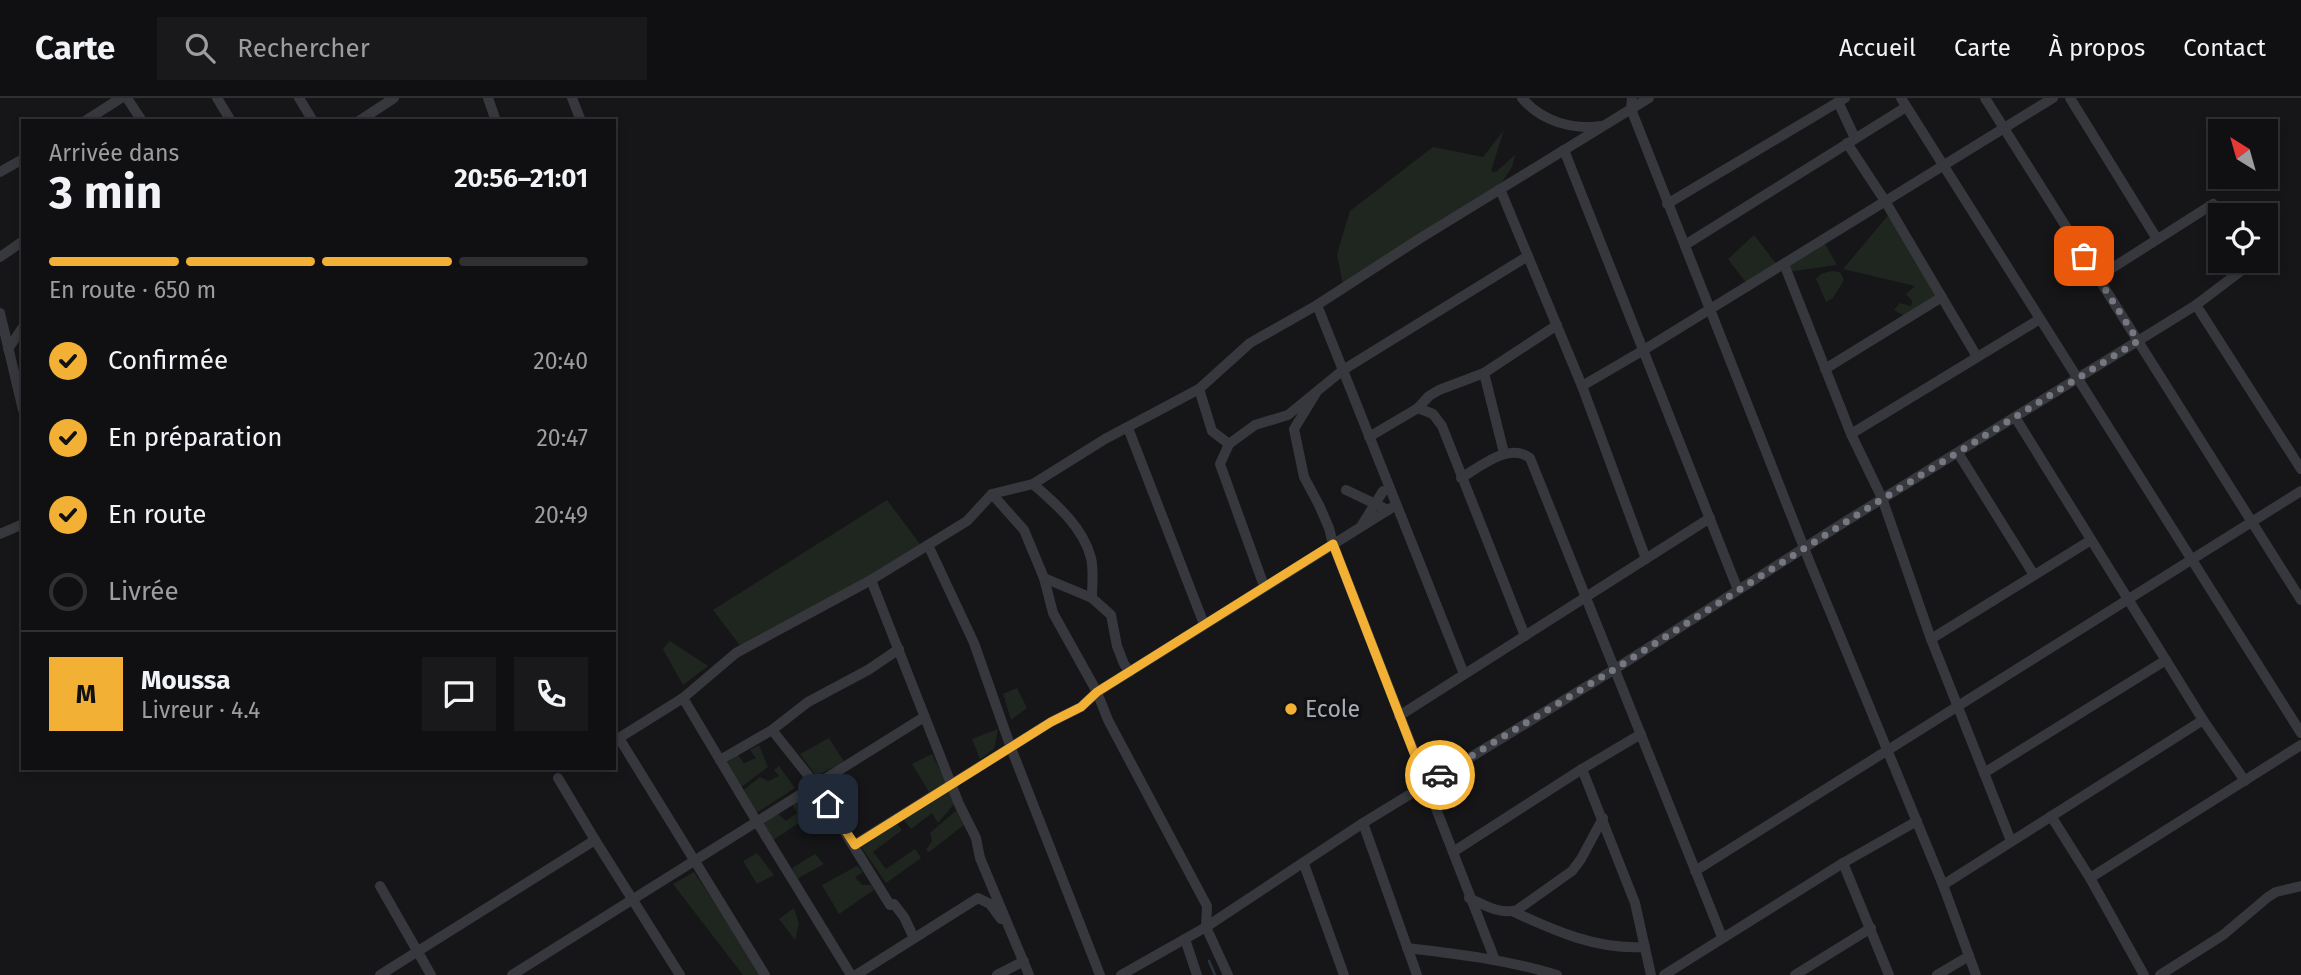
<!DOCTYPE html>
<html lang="fr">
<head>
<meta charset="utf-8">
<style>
  body { margin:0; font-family:"Fira Sans",sans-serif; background:#19191b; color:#f1f3f6; height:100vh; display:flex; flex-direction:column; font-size:26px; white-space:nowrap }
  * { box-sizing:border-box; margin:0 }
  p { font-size:23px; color:#9c9d9f }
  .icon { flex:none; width:38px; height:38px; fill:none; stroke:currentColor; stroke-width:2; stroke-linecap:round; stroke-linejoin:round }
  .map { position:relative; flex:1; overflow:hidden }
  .side { position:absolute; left:21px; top:21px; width:595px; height:651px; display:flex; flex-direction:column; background:#101012; border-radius:0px; box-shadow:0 4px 10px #0003,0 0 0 2px #303032 }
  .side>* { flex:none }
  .needle { width:46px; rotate:323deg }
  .controls { position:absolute; left:2208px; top:21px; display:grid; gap:14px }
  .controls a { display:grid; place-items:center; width:70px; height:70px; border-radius:0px; background:#101012; box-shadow:0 4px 10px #0003,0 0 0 2px #303032; font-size:35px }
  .pin { position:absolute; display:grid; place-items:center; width:60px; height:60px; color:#fff; margin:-30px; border-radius:14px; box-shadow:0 4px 10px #0006 }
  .courier { position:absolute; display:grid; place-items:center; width:70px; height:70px; margin:-35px; border:5px solid #f2b134; border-radius:50%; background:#fff; color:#222; box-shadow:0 2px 9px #0007 }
  .headline em { font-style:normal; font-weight:700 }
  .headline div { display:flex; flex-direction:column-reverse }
  .headline { display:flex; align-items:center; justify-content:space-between; height:119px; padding:0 28px }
  h1 { font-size:46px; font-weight:700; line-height:52px }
  .bar { display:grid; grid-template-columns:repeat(4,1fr); gap:10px 7px; align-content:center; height:84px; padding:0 28px }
  .bar i { height:9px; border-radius:5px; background:#303032 }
  .bar .active { background:#f2b134 }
  .bar p { grid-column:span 4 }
  .line { display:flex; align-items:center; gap:18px; padding:0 28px; border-top:2px solid #303032 }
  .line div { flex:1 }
  .round { display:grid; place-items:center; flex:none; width:74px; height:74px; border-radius:0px; background:#19191b }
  ol { padding:0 28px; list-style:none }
  li { display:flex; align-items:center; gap:21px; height:77px }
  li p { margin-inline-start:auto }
  li .icon { padding:7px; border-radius:50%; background:#f2b134; color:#111; stroke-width:4 }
  li:last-child { color:#9c9d9f }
  li i { width:38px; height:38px; border:4px solid #303032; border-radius:50% }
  header { display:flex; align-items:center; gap:42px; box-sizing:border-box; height:98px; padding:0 35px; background:#101012; border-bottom:2px solid #303032 }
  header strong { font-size:33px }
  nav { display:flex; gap:38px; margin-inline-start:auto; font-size:24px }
  .search { width:490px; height:63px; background:#19191b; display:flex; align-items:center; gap:18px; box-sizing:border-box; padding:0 24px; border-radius:0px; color:#9c9d9f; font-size:26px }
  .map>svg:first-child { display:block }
  .green { fill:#1e261f }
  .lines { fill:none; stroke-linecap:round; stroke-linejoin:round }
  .stream { stroke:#2c353c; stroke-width:2.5 }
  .minor { stroke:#37383d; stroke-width:10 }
  .done { stroke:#757880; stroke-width:7; stroke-dasharray:0 12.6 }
  .route { stroke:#f2b134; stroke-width:9 }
  .poi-dot { fill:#f2b134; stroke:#111113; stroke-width:2.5 }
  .labels { text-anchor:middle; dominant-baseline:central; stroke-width:7; stroke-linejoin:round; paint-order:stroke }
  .poi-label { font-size:23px; fill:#a8adb8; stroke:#111113; text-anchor:start }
</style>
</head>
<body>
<header>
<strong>Carte</strong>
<div class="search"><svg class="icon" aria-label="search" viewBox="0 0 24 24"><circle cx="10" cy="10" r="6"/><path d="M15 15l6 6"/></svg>Rechercher</div>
<nav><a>Accueil</a><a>Carte</a><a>À propos</a><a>Contact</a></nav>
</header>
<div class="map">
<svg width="2301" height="877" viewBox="0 0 2301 877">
  <rect width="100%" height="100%" fill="#161618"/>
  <!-- green -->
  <g class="green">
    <path d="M1504 32 1491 73 1496 74 1515 57 1512 69 1500 87 1343 186 1337 156 1350 113 1433 49 1483 59Z"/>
    <path d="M1891 114 1942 199 1908 220 1894 212 1900 205 1911 208 1912 203 1906 196 1915 188 1843 171Z"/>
    <path d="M1754 137 1778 168 1747 186 1728 161Z"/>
    <path d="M1823 142 1837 167 1787 174 1784 166Z"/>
    <path d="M1831 173 1840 174 1844 182 1833 200 1826 204 1816 181 1821 176Z"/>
    <path d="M887 402 923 450 742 550 713 512Z"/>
    <path d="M670 543 708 568 683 587 663 551Z"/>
    <path d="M1017 590 1027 610 1011 622 1003 596Z"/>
    <path d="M998 631 994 651 980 661 972 641Z"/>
    <path d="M829 640 844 664 816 678 800 656Z"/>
    <path d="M759 647 768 669 740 690 725 666 738 657 744 665 756 660 750 652Z"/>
    <path d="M932 656 946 684 929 694 912 666Z"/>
    <path d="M779 668 795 690 756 715 742 693 760 679 768 683 779 678 774 672Z"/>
    <path d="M950 691 955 705 938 725 932 715 911 731 903 721Z"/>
    <path d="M814 692 824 708 772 743 762 727 777 715 786 723 797 715 792 705Z"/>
    <path d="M958 711 964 727 929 754 926 752 932 743 930 735Z"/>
    <path d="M896 725 902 732 873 754 886 771 915 751 921 760 886 785 860 747Z"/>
    <path d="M757 755 774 777 757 786 743 763Z"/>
    <path d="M815 756 824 766 797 781 792 770Z"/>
    <path d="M857 768 863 774 855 779 862 787H871L874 792 839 816 822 787Z"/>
    <path d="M694 774 762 875 760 877H743L673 786Z"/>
    <path d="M794 810 799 826 795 842 779 821Z"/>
  </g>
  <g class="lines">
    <!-- stream -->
    <path class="stream" d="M1209 863 1215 877"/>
    <!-- minor -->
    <g class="minor">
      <path d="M127 0 142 23"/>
      <path d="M217 0 231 23"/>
      <path d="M299 0 313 23"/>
      <path d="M488 0 496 23"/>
      <path d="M572 0 581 23"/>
      <path d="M1522 0C1541 23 1572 32 1601 28"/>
      <path d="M1632 0 1631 11 1810 465 1943 787 1976 877"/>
      <path d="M1901 0 2301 635"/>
      <path d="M1985 0 2301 502"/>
      <path d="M2070 0 2157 141"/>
      <path d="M1838 4 1855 40"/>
      <path d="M85 23 121 0"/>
      <path d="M359 23 394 0"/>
      <path d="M1847 45 1885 103 1976 257"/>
      <path d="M1564 52 1738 492"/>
      <path d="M0 74 23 61"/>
      <path d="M1500 91 1582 288 1646 461"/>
      <path d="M1667 106 1845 0"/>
      <path d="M1685 147 1906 9"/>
      <path d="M0 159 23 143"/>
      <path d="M1784 166 1851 336 1882 400 1931 541 2011 743"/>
      <path d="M2098 179 2213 106 2222 117"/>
      <path d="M1317 207 1464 576"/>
      <path d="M2196 207 2301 371"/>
      <path d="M0 215 23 312"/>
      <path d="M8 251 23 229"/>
      <path d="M1825 271 1942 199"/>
      <path d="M1484 275 1504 355"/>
      <path d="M1582 288 1642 253 2053 0"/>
      <path d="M1199 291 1212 333 1229 346 1220 366 1264 488"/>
      <path d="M1316 295 1294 331 1304 379 1319 407 1329 430 1333 446 1495 862"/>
      <path d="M1418 310 1433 316 1442 328 1525 538"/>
      <path d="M2015 319 2203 622 2245 683"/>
      <path d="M1128 330 1204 526"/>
      <path d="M1851 336 2040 221"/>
      <path d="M1369 339 1418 310 1429 298 1439 292 1484 275 1557 227"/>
      <path d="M1229 346 1255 327 1288 317 1343 272 1528 158"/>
      <path d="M1958 355 2034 477"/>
      <path d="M1461 380C1480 369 1508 344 1530 360L1722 839"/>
      <path d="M1033 386C1056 406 1083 429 1091 460 1094 472 1092 487 1092 500"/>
      <path d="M1346 392 1388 412"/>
      <path d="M992 396 1024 432 1044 480 1053 515 1097 594 1108 622 1207 808 1206 829 1228 877"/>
      <path d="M1362 427 1383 393"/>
      <path d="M0 436 23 426"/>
      <path d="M928 447 974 545 1011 650 1100 877"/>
      <path d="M1044 480 1092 500 1111 517 1117 548 1124 566 1130 574"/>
      <path d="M871 482 959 706 976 740 980 760 1029 877"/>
      <path d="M1931 541 2091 442"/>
      <path d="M683 600 757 724 851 877"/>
      <path d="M1399 618 1710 420"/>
      <path d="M772 632 815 686 890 807 894 806 904 819 914 840"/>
      <path d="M720 662 772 632 808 604 868 572 899 551"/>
      <path d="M1582 671 1635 805 1651 877"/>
      <path d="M1984 675 2166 562"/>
      <path d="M558 680 595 742 680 877"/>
      <path d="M2051 718 2090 780 2144 877"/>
      <path d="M1363 725 1417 877"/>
      <path d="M854 747 1051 624 1081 609 1097 594 1396 407"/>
      <path d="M1453 754 1582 671 1641 636"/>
      <path d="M1843 765 1889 877"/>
      <path d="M1304 766 1344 877"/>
      <path d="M1695 773 2301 393"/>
      <path d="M2090 780 2301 647"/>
      <path d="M1943 787 2203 622"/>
      <path d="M380 788 431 877"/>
      <path d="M1469 800C1484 807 1500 817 1517 812L1572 773 1581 761 1603 720"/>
      <path d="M1512 813C1554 833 1598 852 1645 849"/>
      <path d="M1185 841 1197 877"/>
      <path d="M1407 850C1458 856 1508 862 1557 877"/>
      <path d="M380 877 595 742"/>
      <path d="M512 877 924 619"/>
      <path d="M765 877 619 640 683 600 736 555 871 482 967 423 992 396 1033 386 1105 341 1199 291 1250 245 1317 207 1419 141 1649 0"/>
      <path d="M856 877 978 800 990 806 1001 821"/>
      <path d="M997 877 1024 863"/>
      <path d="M1121 877 1206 829 1363 725 1615 571 1843 425 2196 207 2254 163"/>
      <path d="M1664 877 1843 765 1917 723"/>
      <path d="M1795 877 1871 830"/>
      <path d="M1937 877 1969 858"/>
      <path d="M2160 877 2223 837 2268 799 2276 794 2301 788"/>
    </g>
  </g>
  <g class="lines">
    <!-- done -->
    <path class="done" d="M1440 677 1615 571 1863 413 2138 243 2084 158"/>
    <!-- route -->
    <path class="route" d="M828 706 855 747 1051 624 1081 609 1097 594 1333 446 1426 686 1440 677"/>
  </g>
  <!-- markers -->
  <circle class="poi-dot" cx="1291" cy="611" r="7"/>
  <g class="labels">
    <!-- poi labels -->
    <g class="poi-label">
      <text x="1305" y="611">Ecole</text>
    </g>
  </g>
</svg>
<div class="controls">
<a><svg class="needle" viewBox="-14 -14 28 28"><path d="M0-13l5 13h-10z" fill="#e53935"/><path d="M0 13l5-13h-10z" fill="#9c9d9f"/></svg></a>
<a><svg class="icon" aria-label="locate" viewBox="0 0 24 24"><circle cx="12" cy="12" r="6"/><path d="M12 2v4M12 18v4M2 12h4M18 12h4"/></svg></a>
</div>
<div class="pin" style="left:2084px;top:158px;background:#ea580c"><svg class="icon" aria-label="bag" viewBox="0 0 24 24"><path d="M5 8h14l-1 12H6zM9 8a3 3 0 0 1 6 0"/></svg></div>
<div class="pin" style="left:828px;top:706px;background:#1f2937"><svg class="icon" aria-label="home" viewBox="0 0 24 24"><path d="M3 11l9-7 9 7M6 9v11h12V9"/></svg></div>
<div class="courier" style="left:1440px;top:677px"><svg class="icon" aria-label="car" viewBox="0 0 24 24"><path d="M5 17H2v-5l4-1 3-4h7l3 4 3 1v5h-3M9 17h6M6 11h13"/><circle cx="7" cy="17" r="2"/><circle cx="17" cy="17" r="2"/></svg></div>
<section class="side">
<div class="headline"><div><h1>3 min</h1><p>Arrivée dans</p></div><em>20:56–21:01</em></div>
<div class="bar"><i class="active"></i><i class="active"></i><i class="active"></i><i></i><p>En route · 650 m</p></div>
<ol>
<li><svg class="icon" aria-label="check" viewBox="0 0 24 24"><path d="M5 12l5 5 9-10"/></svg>Confirmée<p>20:40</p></li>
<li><svg class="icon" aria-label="check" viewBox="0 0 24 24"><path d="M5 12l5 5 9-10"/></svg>En préparation<p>20:47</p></li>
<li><svg class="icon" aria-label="check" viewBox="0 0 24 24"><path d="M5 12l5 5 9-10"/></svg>En route<p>20:49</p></li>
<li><i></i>Livrée</li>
</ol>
<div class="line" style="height:126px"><b class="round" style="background:#f2b134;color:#111">M</b><div><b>Moussa</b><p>Livreur · 4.4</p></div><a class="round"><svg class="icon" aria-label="chat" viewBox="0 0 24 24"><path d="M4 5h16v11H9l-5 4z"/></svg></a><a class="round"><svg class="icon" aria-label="phone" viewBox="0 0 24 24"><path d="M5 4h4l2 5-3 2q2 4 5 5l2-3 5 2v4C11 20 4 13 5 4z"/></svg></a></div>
</section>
</div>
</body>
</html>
